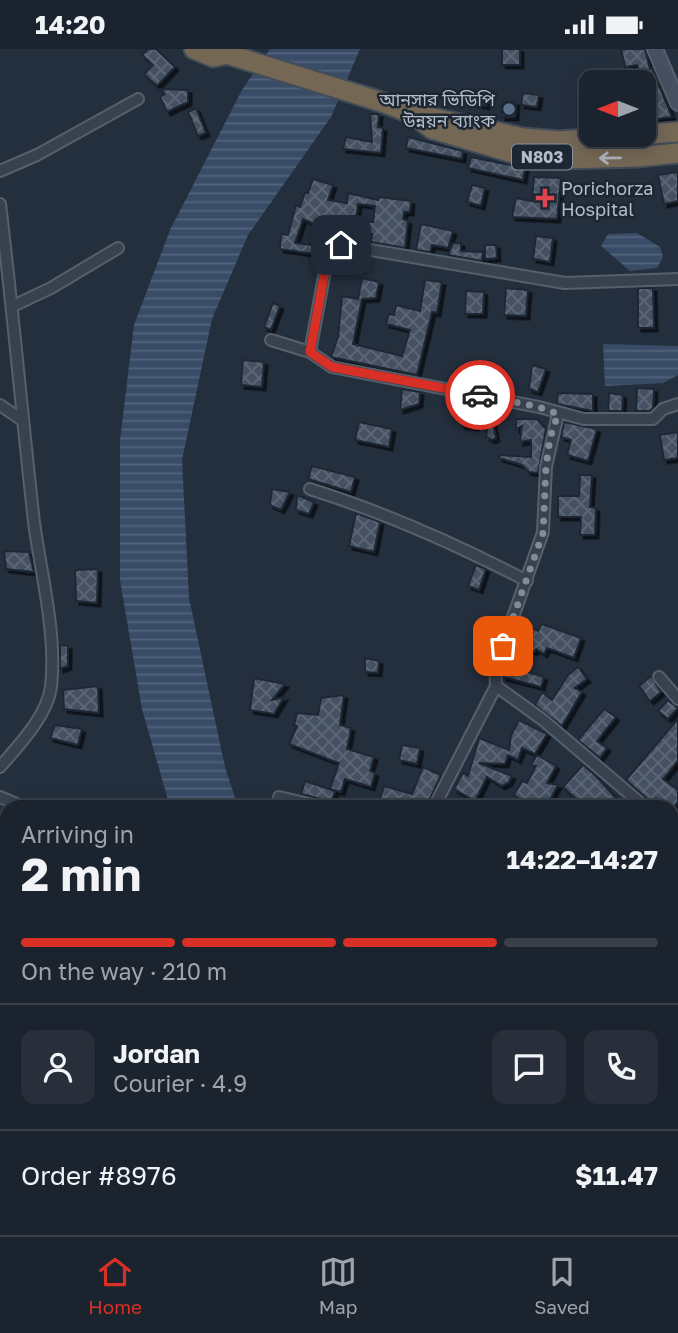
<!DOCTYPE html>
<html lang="en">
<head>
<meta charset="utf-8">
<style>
  body { margin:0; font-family:"Golos Text","Noto Sans Bengali",sans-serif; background:#282f3a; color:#f1f3f6; height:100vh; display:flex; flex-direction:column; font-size:26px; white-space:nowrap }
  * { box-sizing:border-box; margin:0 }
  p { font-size:23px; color:#a0a4aa }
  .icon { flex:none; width:38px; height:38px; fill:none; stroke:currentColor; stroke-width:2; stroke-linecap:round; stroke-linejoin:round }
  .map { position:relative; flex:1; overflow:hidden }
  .details { position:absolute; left:0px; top:751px; width:679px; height:436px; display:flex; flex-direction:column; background:#1b232e; border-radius:21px 21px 0 0; box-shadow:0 4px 18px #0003,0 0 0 2px #39404a }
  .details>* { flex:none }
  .needle { width:46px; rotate:270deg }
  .buttons { position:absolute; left:579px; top:21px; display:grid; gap:14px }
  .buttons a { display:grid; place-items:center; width:77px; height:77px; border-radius:14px; background:#1b232e; box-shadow:0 4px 18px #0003,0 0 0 2px #39404a; font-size:35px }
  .pin { position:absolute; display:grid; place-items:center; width:60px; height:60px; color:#fff; margin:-30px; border-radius:14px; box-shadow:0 4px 10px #0006 }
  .courier { position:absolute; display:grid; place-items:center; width:70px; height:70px; margin:-35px; border:5px solid #d93025; border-radius:50%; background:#fff; color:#222; box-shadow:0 2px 9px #0007 }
  .overview em { font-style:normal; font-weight:700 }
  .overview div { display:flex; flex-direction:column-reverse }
  .overview { display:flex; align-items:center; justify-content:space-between; height:119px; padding:0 21px }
  h1 { font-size:46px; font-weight:700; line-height:52px }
  .bar { display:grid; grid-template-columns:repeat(4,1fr); gap:10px 7px; align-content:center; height:84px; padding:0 21px }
  .bar i { height:9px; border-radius:5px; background:#39404a }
  .bar .on { background:#d93025 }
  .bar p { grid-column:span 4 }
  .line { display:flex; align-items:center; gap:18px; padding:0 21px; border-top:2px solid #39404a }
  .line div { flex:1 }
  .round { display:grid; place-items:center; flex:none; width:74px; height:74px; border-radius:14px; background:#282f3a }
  .status { display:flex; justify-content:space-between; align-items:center; height:49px; padding:0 35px; background:#1b232e; direction:ltr }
  .status svg { height:19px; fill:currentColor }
  .menu { display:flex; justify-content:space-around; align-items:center; height:98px; border-top:2px solid #39404a; background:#1b232e; font-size:19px; color:#a0a4aa }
  .menu a { display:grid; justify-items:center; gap:4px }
  .menu .on { color:#d93025 }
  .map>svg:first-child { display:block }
  .water { fill:url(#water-rules) }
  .building { fill:url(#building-cross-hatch); stroke:#1f2835; stroke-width:2; fill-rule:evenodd; filter:url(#shadow) }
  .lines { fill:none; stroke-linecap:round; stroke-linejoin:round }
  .street-casing { stroke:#565f6c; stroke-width:14 }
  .secondary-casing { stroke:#565f6c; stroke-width:18 }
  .highway-casing { stroke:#434c59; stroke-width:23 }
  .street { stroke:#38414e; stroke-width:10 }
  .secondary { stroke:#465061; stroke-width:14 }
  .highway { stroke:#746855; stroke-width:19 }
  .oneway { stroke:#aeb4bd }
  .done { stroke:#828b98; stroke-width:7; stroke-dasharray:0 12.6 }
  .route { stroke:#d93025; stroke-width:9 }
  .service-dot { fill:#5c6f8a; stroke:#1d2633; stroke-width:2.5 }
  .health-dot { fill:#e0444e; stroke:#1d2633; stroke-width:2.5 }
  .labels { text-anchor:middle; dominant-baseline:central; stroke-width:5; stroke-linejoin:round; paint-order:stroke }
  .shield { fill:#1d2633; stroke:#878f9c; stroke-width:2 }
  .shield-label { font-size:16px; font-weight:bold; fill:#b4bcc9 }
  .poi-label { font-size:18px; fill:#b4bcc9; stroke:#1d2633; text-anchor:end }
</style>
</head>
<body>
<div class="status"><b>14:20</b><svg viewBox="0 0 49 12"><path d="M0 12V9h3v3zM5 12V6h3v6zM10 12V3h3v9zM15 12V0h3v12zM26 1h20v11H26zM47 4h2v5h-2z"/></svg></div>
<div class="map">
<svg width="678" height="1186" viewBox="0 0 678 1186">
  <defs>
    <pattern id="water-rules" width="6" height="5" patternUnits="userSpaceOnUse" patternTransform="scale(1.75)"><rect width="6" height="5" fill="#394c67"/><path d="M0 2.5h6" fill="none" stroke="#53647b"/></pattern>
    <pattern id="building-cross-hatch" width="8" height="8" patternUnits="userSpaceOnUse" patternTransform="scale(1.75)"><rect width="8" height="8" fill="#455162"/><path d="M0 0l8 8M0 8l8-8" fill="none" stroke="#5d6877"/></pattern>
    <filter id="shadow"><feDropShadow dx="3.5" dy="3.5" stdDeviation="0" flood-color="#0009"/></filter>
  </defs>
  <rect width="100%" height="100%" fill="#242f3e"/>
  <!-- water -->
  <g class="water">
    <path d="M270 0H360L331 68 248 186 212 270 182 411 189 549 225 718 238 758H170L142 660 120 531V391L134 276 170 181 242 41Z"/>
    <path d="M637 184 660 198 663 208 657 219 630 222 601 197 608 185Z"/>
    <path d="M603 295 678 297V326L663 334 605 337Z"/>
    <path d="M363 1180H413L415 1186H365Z"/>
  </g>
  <!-- building -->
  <g class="building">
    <path d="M148 0H156L175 18 157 37 144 25 153 16 142 6Z"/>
    <rect x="502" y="0" width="18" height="16"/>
    <path d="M621 0H645L650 20 652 19 672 68 649 71 644 33 637 16 625 18Z"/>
    <path d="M160 40 188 41V53L167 63 160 48 165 45Z"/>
    <path d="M463 40 489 45 486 57 461 51Z"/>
    <path d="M523 44 539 46 537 58 521 56Z"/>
    <path d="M502 53H516L515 68H502Z"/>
    <path d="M196 59 206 84 198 87 188 63Z"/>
    <path d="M370 65H379L378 78 383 79 381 104 343 100 346 88 372 93Z"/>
    <path d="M408 88 463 102 462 110 406 99Z"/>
    <path d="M471 108 525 119 523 131 468 119Z"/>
    <path d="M678 123V152L664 155 658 126Z"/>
    <path d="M534 128 561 129 557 170 512 168 516 149 532 152Z"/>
    <path d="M313 130 333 136 328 151 347 154 348 144 378 151 379 148 411 152 410 163H404L403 170 408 172 405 199 371 193 372 185 358 184 359 172 373 173 375 157 358 155 356 172 342 169 334 191 326 196 322 206 280 200 281 185 288 186 296 156 300 158 305 143 308 144ZM303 170 323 179 319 197 295 194Z"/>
    <path d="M472 136 485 139 481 157 467 153Z"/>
    <path d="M421 175 453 182 448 199 432 196 430 203 416 201Z"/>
    <path d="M536 187 553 189 550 213 533 210Z"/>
    <path d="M453 194H461V202L483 203 482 212 448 206Z"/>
    <path d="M485 196H496L497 209 485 210Z"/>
    <path d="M362 229 379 233 376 249 362 250 353 295 402 307 410 281 386 275 389 265 394 266 396 256 420 262 425 231 442 233 437 264 432 263 417 326 331 308 338 288 342 247 358 250Z"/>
    <path d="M506 239 528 241 526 267 504 266Z"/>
    <path d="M638 239H653L654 279H638Z"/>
    <path d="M466 242 484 243 483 265H465Z"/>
    <path d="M273 254 280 257 271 281 264 278Z"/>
    <path d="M243 311 264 313 262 338 241 336Z"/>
    <path d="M532 316 546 320 538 343 529 340Z"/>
    <path d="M474 324 502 329 499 342 472 337Z"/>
    <path d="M637 339 654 340 653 359 650 362H636Z"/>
    <path d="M402 340 420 343 419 355 400 361Z"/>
    <path d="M558 344 593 345V362L557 355Z"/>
    <path d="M609 344 623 346 622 362H608Z"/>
    <path d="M465 352 479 355 475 378 461 376Z"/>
    <path d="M490 362 496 389 492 391 486 388Z"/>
    <path d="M516 370H537L546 380 538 424 529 423 522 416 499 409 500 406 531 408V391L520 393 522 377 516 380Z"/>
    <path d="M359 373 392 380 389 398 355 391Z"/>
    <path d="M564 373 597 380 588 412 567 406 571 391 561 388Z"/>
    <path d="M678 383V409L664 411 660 386Z"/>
    <path d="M312 417 355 428 351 443 308 430Z"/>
    <path d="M580 426H592L590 458 596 459 595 486H580L581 468H558V447H579Z"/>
    <path d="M272 440 290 443 281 461 270 456Z"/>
    <path d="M297 446 314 453 309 465 296 461Z"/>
    <path d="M356 464 380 473 374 503 349 497Z"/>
    <path d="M4 502 29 503 34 523 6 520Z"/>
    <path d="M476 516 486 520 479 541 468 537Z"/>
    <path d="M98 520 97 554 76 552 75 521Z"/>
    <path d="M523 574 538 582 542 575 581 589 574 609 547 599 544 605 536 600 534 603 513 592Z"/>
    <path d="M60 596 68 597V617L60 620Z"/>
    <path d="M365 609 379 612 378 624 365 623Z"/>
    <path d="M506 616 544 628 541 638 503 628Z"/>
    <path d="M578 618 587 630 575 639 582 643 562 677 535 656 542 643 552 651 568 626Z"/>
    <path d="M651 627 661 643 650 652 639 637Z"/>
    <path d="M254 629 285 635 272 651 284 648 274 665 250 661Z"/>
    <path d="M98 637 99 664 64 660 63 641Z"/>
    <path d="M344 646 340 676 351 679 347 700 374 708 370 722 375 724 371 738 345 730 341 743 330 740 339 714 289 695 297 677 294 676 297 664 318 666 321 649Z"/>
    <path d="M668 651 678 659 668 670 658 662Z"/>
    <path d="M604 660 616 668 597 692 607 699 600 709 578 691Z"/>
    <path d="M678 670V712L663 730 678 741V753L673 760 656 749 652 754 626 731Z"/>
    <path d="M519 671 547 685 535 705 522 699 518 711 508 706 505 715 479 714 512 727 509 733 502 737 487 728 475 752 454 740 463 724 468 727 479 689 509 701 511 686Z"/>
    <path d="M55 676 82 680 78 696 50 689Z"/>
    <path d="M402 696 420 699 417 715 399 711Z"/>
    <path d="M537 706 556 717 547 734 558 736 546 758H531L514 746 522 732 527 734 536 717 531 716Z"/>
    <path d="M583 716 594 725 624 758H585L563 738Z"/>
    <path d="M423 718 441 726 426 758 409 753 408 758 379 753 384 737 412 745Z"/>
    <path d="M305 732 335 742 330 758 324 751 301 745Z"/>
  </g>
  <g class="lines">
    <!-- street casing -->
    <g class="street-casing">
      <g id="street">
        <path d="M0 122 37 106 138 50"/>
        <path d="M0 155C13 261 22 367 34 473 41 526 57 584 51 638 47 667 19 696 0 718"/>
        <path d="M678 230 565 234 341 196 331 202 325 222 310 303 332 318 539 358 584 370H653L663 360 678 355"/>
        <path d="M13 257 51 239 118 199"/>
        <path d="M271 291 310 303"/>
        <path d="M0 356 22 371"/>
        <path d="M558 365 546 418 543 483 495 619 496 637 543 671 645 758"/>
        <path d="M310 440C386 464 456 495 527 532"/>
        <path d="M659 628 678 650"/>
        <path d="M0 748 24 758"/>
        <path d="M279 748 322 758"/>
        <path d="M434 758 496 637"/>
        <path d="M672 780 678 785"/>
        <path d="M0 782 7 785"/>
        <path d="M672 887 678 889"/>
        <path d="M672 1109 678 1097"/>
        <path d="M248 1180 250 1186"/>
        <path d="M25 1186 26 1180"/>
        <path d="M639 1186 641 1180"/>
      </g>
    </g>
    <!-- secondary casing -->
    <g class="secondary-casing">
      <path id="secondary" d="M655 0 678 54"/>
    </g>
    <!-- highway casing -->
    <g class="highway-casing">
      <g id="highway">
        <path d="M194 0 213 8 227 5"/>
        <path d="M222 0 227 5 385 54 415 66 432 80 520 106 560 110 638 108 678 104"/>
        <path d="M420 66 523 89 559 92 678 83"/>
      </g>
    </g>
    <!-- street -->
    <use href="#street" class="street"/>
    <!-- secondary -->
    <use href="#secondary" class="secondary"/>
    <!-- highway -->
    <use href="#highway" class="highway"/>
  </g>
  <!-- one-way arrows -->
  <defs><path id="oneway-shaft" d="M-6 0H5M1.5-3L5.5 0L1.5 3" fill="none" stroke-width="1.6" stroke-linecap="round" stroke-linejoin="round" transform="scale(1.75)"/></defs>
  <use class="oneway" href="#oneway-shaft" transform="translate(610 109) rotate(179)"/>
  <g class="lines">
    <!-- done -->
    <path class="done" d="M480 346 539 358 558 365 550 389 546 418 543 484 503 597"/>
    <!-- route -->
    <path class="route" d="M341 196 331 202 325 222 310 303 332 318 480 346"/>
  </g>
  <!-- markers -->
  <circle class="service-dot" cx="509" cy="60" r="7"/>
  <path class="health-dot" d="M541.5 138.5h7v7h7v7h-7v7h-7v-7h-7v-7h7z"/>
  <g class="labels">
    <!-- shield labels -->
    <rect class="shield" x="512" y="95.5" width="60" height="25" rx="5"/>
    <g class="shield-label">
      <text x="542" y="108">N803</text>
    </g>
    <!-- poi labels -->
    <g class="poi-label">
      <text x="495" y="50">আনসার ভিডিপি<tspan x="495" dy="21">উন্নয়ন ব্যাংক</tspan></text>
      <text x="561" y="139" text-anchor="start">Porichorza<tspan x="561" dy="21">Hospital</tspan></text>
    </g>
  </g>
</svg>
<div class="buttons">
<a><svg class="needle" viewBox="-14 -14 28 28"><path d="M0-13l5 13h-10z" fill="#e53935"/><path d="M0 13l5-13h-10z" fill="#a0a4aa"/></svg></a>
</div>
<div class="pin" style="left:503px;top:597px;background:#ea580c"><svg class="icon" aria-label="bag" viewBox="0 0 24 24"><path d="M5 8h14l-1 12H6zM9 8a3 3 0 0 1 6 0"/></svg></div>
<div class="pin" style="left:341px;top:196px;background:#1f2937"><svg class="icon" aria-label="home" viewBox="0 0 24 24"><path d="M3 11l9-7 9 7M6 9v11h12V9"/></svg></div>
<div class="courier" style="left:480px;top:346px"><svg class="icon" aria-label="car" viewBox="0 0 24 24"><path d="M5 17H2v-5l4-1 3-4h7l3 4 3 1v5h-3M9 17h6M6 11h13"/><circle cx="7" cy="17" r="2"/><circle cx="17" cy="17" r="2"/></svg></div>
<section class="details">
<div class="overview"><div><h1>2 min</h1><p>Arriving in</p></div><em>14:22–14:27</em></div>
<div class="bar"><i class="on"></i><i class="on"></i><i class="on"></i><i></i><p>On the way · 210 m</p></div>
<div class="line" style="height:126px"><a class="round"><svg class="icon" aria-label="person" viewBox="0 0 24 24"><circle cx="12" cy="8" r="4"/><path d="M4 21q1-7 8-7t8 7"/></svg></a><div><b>Jordan</b><p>Courier · 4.9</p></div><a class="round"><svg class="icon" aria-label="chat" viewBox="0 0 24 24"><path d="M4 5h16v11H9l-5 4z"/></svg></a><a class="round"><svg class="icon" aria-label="phone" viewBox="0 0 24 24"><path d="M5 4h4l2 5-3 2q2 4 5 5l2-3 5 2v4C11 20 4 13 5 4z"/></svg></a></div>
<div class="line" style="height:91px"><div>Order #8976</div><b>$11.47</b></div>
</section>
</div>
<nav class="menu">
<a class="on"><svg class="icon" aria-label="home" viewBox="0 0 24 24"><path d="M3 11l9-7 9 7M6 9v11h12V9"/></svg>Home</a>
<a><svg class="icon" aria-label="map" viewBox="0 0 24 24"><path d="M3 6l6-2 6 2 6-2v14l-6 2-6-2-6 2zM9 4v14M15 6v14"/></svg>Map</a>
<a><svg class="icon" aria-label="saved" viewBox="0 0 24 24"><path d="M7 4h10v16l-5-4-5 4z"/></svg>Saved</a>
</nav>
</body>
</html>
